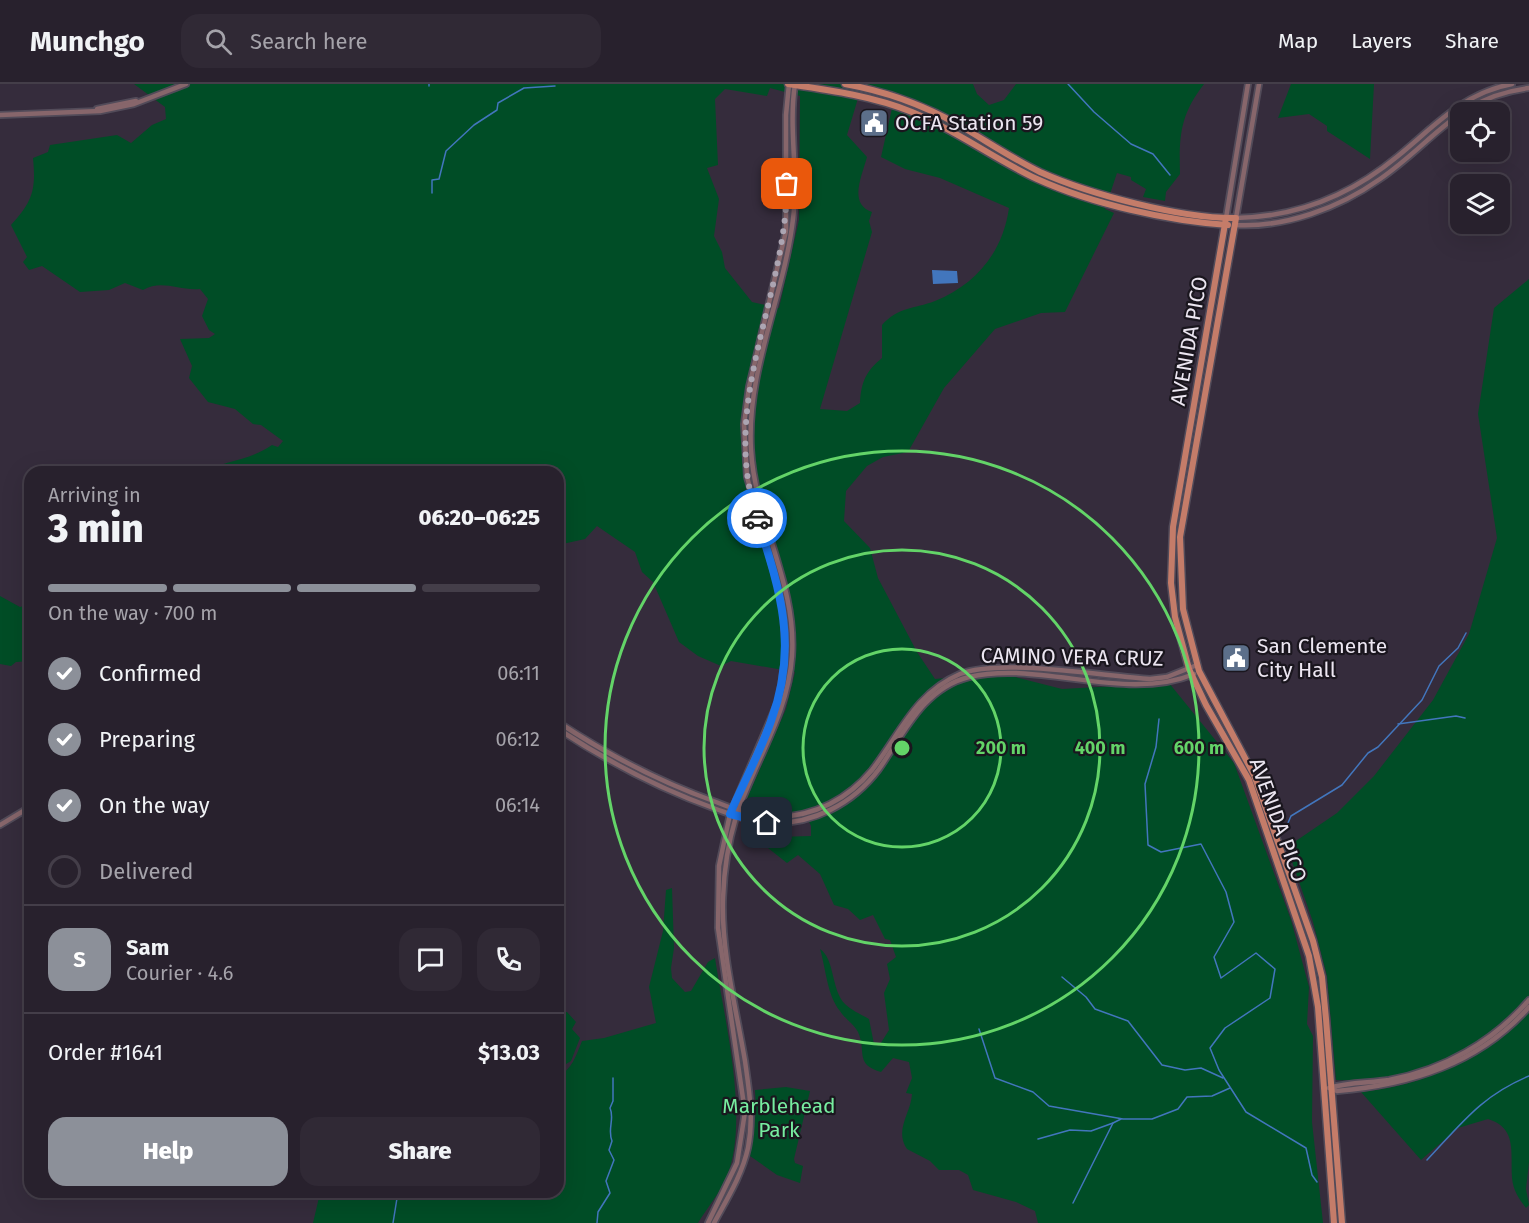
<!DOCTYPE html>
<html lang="en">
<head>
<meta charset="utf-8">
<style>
  body { margin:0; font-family:"Fira Sans",sans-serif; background:#302935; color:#f1f3f6; height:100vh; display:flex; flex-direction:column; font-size:22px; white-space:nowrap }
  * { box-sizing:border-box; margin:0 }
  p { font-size:20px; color:#a5a3aa }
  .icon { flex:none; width:33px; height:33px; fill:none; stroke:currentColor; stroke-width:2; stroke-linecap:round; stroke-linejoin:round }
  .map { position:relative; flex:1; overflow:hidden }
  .sheet { position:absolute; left:24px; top:382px; width:540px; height:732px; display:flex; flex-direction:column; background:#28212d; border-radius:18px; box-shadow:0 6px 24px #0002,0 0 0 2px #443e49 }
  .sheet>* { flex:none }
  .tools { position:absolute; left:1450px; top:18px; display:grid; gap:12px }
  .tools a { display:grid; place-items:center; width:60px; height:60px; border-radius:12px; background:#28212d; box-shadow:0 6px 24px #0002,0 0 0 2px #443e49; font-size:30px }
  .pin { position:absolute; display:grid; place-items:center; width:51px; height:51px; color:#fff; margin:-26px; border-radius:12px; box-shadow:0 3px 9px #0006 }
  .courier { position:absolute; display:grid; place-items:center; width:60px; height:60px; margin:-30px; border:4px solid #1a73e8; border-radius:50%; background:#fff; color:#222; box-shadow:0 2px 8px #0007 }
  .headline em { font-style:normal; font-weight:800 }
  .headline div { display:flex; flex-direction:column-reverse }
  .headline { display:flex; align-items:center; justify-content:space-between; height:102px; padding:0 24px }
  h1 { font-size:39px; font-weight:800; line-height:45px }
  .bar { display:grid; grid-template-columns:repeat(4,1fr); gap:9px 6px; align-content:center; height:72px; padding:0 24px }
  .bar i { height:8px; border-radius:4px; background:#443e49 }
  .bar .active { background:#8c9099 }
  .bar p { grid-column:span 4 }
  .line { display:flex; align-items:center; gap:15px; padding:0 24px; border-top:2px solid #443e49 }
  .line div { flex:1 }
  .round { display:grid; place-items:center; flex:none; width:63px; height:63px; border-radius:18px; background:#302935 }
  ol { padding:0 24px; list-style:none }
  li { display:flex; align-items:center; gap:18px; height:66px }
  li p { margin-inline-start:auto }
  li .icon { padding:6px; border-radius:50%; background:#8c9099; color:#fff; stroke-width:4 }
  li:last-child { color:#a5a3aa }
  li i { width:33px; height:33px; border:3px solid #443e49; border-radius:50% }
  .primary-button { display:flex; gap:12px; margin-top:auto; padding:12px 24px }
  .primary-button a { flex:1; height:69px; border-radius:18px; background:#8c9099; color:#fff; font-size:24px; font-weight:800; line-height:69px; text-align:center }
  .primary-button a+a { background:#302935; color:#f1f3f6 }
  header { display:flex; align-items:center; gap:36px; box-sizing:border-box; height:84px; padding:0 30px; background:#28212d; border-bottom:2px solid #443e49 }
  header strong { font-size:28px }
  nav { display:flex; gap:33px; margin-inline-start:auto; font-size:21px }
  .search { width:420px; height:54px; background:#302935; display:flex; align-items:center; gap:15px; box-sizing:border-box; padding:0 21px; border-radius:18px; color:#a5a3aa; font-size:22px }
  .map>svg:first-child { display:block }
  .green { fill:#004d26; fill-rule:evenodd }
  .water { fill:#4276bd }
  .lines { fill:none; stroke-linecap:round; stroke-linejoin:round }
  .stream { stroke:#4276bd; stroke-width:1.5 }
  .secondary-casing { stroke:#524b59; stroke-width:8 }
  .trunk-casing { stroke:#524b59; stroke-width:9 }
  .secondary { stroke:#87666b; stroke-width:4.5 }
  .trunk { stroke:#c47c69; stroke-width:6 }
  .done { stroke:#aca5b2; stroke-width:6; stroke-dasharray:0 10.8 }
  .route { stroke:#1a73e8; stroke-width:8 }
  .ring { fill:none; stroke:#63d468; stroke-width:3 }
  .labels { text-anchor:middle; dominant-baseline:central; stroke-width:4.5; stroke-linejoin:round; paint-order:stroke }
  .poi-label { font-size:21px; fill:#ece6f1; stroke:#1a161e; text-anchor:start }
  .street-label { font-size:21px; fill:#ece6f1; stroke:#1a161e }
  .park-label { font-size:21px; fill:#77eda0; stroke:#1a161e }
  .centre { fill:#63d468; stroke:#1a161e; stroke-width:3 }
  .ring-label { font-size:18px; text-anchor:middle; font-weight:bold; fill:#63d468; stroke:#1a161e; stroke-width:4.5; stroke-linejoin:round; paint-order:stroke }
</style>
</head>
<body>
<header>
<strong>Munchgo</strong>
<div class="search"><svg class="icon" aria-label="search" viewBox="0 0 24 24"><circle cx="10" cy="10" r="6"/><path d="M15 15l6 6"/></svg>Search here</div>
<nav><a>Map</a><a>Layers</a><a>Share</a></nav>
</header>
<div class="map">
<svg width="1529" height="1139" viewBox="0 0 1529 1139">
  <rect width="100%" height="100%" fill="#352c3c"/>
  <!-- green -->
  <g class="green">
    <path d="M134 0H973L977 10 989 21 1004 16 1016 0H1204C1180 31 1179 52 1180 90L1166 108 1165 117 1143 113 1146 105 1131 96V93L1117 89 1105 125 1114 129 1065 228 1041 229 995 245 944 304 908 368 883 373 867 382 846 407 844 437 870 464 878 494 917 568 935 595 999 589 1062 605 1169 599 1234 679 1291 836 1309 903 1307 940 1313 952 1312 1038 1323 1139H1038L1035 1127 1016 1118 973 1106 968 1091 959 1086H939L930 1077 907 1065C894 1046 911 1029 912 1010L906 1009 912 994 909 978 893 974 881 988C854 980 867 968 858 948 853 939 845 935 840 927 827 911 826 885 820 865 835 875 831 906 845 920 851 926 862 931 869 935L874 960 879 962 889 946 884 909 890 895 887 880 896 873 890 856 885 855 873 831 860 836 848 825 834 821 820 790 798 771 787 779 768 764 776 753 811 752V742L805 729 772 731 745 728V719L786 625 795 588 731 577 721 582 698 572 679 558 653 498 642 488 635 468 597 442 585 455 558 461V388H199C223 378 251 376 272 361L278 363 283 357 261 341 253 340 235 325 208 318 189 294 192 282 180 255 209 254 215 250 209 246 202 232 208 215 200 205C179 207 162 195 143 206L125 199 109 206 80 208 42 182 29 186 23 178 27 173 11 141C33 117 36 106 33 74L48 68 50 61 117 51 131 59 152 41 166 35 165 23ZM862 1 895 11 881 73 905 85 940 94 1009 124C1003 167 977 200 935 217 914 225 898 223 882 241V274C866 287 861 298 860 319L847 327 820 325 872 148 869 137 872 128C848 120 862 92 867 73L847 51ZM770 4 800 12 799 136 779 224 752 218 725 184 722 168 714 152 719 115 707 84 718 81 715 15 725 5 767 12Z"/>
    <path d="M1291 0H1374L1370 75 1327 47V42L1309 30 1278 34Z"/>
    <path d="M1529 195V913C1480 968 1410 999 1336 996L1327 892 1313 838 1287 763 1337 729 1374 692 1433 616 1469 550 1497 454 1478 330 1494 224Z"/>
    <path d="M0 512 20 523 30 520V577L16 578 11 582 0 580Z"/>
    <path d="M672 804 674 864 671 884 672 894 685 908 691 907 708 878 715 874C724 934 750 1035 727 1092 720 1109 707 1124 698 1139H313L320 1109 558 1108V993C572 985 576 972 582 957L604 954 656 939 649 903 663 847 666 806Z"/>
    <path d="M562 928H567L576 938 572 945 580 954 571 977 558 985V931Z"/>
    <path d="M1529 928V1078L1526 1105 1529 1121 1526 1124C1519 1115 1513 1106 1512 1094 1510 1070 1518 1044 1488 1035L1458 1044 1421 1076 1361 1008C1427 1001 1482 974 1529 928Z"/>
    <path d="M786 1003 810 1007 794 1075 795 1079 803 1082 800 1099 777 1091 750 1072 756 1027 755 1006Z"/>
  </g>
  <!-- water -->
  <path class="water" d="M932 186 957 187 958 199 933 200Z"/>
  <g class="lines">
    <!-- stream -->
    <g class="stream">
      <path d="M429 0V2"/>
      <path d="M1068 0 1094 28 1131 60 1153 70 1170 91"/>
      <path d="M432 109V96L439 95 446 67 474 41 497 26 498 19 524 4 555 2"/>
      <path d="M1159 635 1156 663 1145 700 1148 761 1161 768 1201 760 1226 808 1234 838 1214 873 1221 894 1256 869 1275 885 1270 914 1225 944 1210 964 1219 986 1246 1028 1306 1064 1312 1091 1317 1098"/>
      <path d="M1398 640 1456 632 1465 634"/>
      <path d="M1284 748 1291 732 1342 701 1368 669 1378 663 1422 616 1439 582 1458 564 1466 549"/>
      <path d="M1062 893 1086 913 1095 925 1128 937 1162 981 1185 986 1201 984 1223 994"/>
      <path d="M979 945 995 994 1033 1008 1049 1022 1123 1035H1152L1178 1025 1187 1013 1212 1012 1230 1004"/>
      <path d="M1038 1055 1070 1046 1091 1047 1113 1039"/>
      <path d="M1427 1076C1462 1039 1481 1012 1529 992"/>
      <path d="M1073 1119 1113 1039 1121 1035"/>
      <path d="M393 1139 398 1108"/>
      <path d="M597 1139 598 1128 610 1109 606 1097 614 1076 609 1066 612 1057C607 1045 615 1035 610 1024L613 1017V994"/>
    </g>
    <!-- secondary casing -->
    <g class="secondary-casing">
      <g id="secondary">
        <path d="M1259 0 1236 134C1297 133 1351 111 1398 72 1435 42 1463 9 1512 0"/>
        <path d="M97 25 136 17"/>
        <path d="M0 31 100 27 134 20 186 0"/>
        <path d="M1226 134 1248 0"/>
        <path d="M1235 141C1285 144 1339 124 1380 95 1435 57 1457 13 1529 4"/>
        <path d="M558 638C608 671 660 698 716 718 736 726 756 734 777 733 815 732 848 715 872 686 900 650 915 609 960 590 1001 574 1102 592 1150 595L1167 593 1197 581"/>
        <path d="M558 645C608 678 660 705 716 725 733 731 750 738 769 739 812 741 853 720 879 685 903 651 923 604 969 593 1041 576 1125 619 1194 590"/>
        <path d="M0 741 30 723"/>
        <path d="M1329 1004C1348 998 1370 999 1389 996 1443 986 1493 958 1529 916"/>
        <path d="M1331 1004 1337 1007C1409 1001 1479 980 1529 923"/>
        <path d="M708 1139 737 1079 745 1028 718 844 719 782 730 730 779 615 786 568 782 517 747 393 744 340 749 303 786 147V31L789 0"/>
        <path d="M714 1139C727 1115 742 1091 748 1064 754 1034 749 1006 745 977 736 924 721 867 723 814 724 786 728 759 736 733 754 678 788 631 792 572 797 500 755 437 751 366 746 287 784 212 793 135 799 90 788 45 795 0"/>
      </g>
    </g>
    <!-- trunk casing -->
    <g class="trunk-casing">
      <g id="trunk">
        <path d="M788 0C829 6 873 12 912 28 956 46 994 75 1037 95 1092 120 1168 137 1228 141"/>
        <path d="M845 0C884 7 923 21 957 40 985 56 1011 74 1040 88 1089 110 1182 135 1236 134L1180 453 1183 525 1199 587 1254 691 1313 857 1322 893 1326 935 1342 1139"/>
        <path d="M1226 134 1173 443 1171 499 1175 533 1189 585 1206 621 1249 696 1309 872 1318 923 1334 1139"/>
      </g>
    </g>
    <!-- secondary -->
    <use href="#secondary" class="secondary"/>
    <!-- trunk -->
    <use href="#trunk" class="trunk"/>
  </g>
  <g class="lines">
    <!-- done -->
    <path class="done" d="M757 434C719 318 786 215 787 100"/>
    <!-- route -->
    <path class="route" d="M757 434C780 506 799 562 771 637 760 669 743 699 730 730L767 739"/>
  </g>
  <!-- distance rings -->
  <g class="ring">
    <circle cx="902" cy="664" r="99"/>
    <circle cx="902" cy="664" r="198"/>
    <circle cx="902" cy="664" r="297"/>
  </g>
  <!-- icons -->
  <defs>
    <g id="civic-square" transform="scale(1.5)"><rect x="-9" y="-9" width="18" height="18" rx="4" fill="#5c6f8a" stroke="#1a161e"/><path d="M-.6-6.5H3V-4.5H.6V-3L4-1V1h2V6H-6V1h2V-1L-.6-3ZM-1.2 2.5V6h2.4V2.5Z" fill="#fff"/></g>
  </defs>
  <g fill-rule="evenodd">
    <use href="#civic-square" x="874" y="39"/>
    <use href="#civic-square" x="1236" y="574"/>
  </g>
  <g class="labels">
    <!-- poi labels -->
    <g class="poi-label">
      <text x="895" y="39">OCFA Station 59</text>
      <text x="1257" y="562">San Clemente<tspan x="1257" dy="24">City Hall</tspan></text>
    </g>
    <!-- street labels -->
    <g class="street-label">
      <text transform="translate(1189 257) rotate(-80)">AVENIDA PICO</text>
      <text transform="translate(1072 573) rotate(1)">CAMINO VERA CRUZ</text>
      <text transform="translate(1278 736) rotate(70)">AVENIDA PICO</text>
    </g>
    <!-- park labels -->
    <g class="park-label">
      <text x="779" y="1022">Marblehead<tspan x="779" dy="24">Park</tspan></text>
    </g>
  </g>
  <circle cx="902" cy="664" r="9" class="centre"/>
  <g class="ring-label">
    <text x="1001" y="670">200 m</text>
    <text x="1100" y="670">400 m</text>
    <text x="1199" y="670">600 m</text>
  </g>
</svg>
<div class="tools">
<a><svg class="icon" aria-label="locate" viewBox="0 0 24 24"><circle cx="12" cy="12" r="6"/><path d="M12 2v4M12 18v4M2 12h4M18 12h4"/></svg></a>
<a><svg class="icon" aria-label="layers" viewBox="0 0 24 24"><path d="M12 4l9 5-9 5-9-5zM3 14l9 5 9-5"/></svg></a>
</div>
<div class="pin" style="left:787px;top:100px;background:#ea580c"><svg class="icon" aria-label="bag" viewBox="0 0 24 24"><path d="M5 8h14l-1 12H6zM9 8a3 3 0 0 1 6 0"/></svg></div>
<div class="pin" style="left:767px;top:739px;background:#1f2937"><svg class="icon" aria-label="home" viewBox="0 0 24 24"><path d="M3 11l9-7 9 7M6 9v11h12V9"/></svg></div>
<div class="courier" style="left:757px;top:434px"><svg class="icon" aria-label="car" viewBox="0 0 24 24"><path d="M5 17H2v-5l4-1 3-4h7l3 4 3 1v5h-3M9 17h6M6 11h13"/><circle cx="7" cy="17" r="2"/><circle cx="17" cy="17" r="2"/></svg></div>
<section class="sheet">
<div class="headline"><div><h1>3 min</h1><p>Arriving in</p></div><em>06:20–06:25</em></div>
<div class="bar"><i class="active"></i><i class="active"></i><i class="active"></i><i></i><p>On the way · 700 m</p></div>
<ol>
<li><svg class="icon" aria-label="check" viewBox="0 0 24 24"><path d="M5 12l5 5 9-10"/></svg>Confirmed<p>06:11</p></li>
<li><svg class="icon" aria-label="check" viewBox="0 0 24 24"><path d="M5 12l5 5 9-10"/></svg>Preparing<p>06:12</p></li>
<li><svg class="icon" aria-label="check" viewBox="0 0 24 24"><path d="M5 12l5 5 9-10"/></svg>On the way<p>06:14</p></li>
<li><i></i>Delivered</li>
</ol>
<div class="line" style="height:108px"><b class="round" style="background:#8c9099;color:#fff">S</b><div><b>Sam</b><p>Courier · 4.6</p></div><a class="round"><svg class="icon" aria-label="chat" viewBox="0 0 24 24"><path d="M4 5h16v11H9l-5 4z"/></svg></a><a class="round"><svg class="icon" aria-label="phone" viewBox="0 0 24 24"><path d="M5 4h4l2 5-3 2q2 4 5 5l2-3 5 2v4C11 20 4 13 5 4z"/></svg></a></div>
<div class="line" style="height:78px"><div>Order #1641</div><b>$13.03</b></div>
<div class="primary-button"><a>Help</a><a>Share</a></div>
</section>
</div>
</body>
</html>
